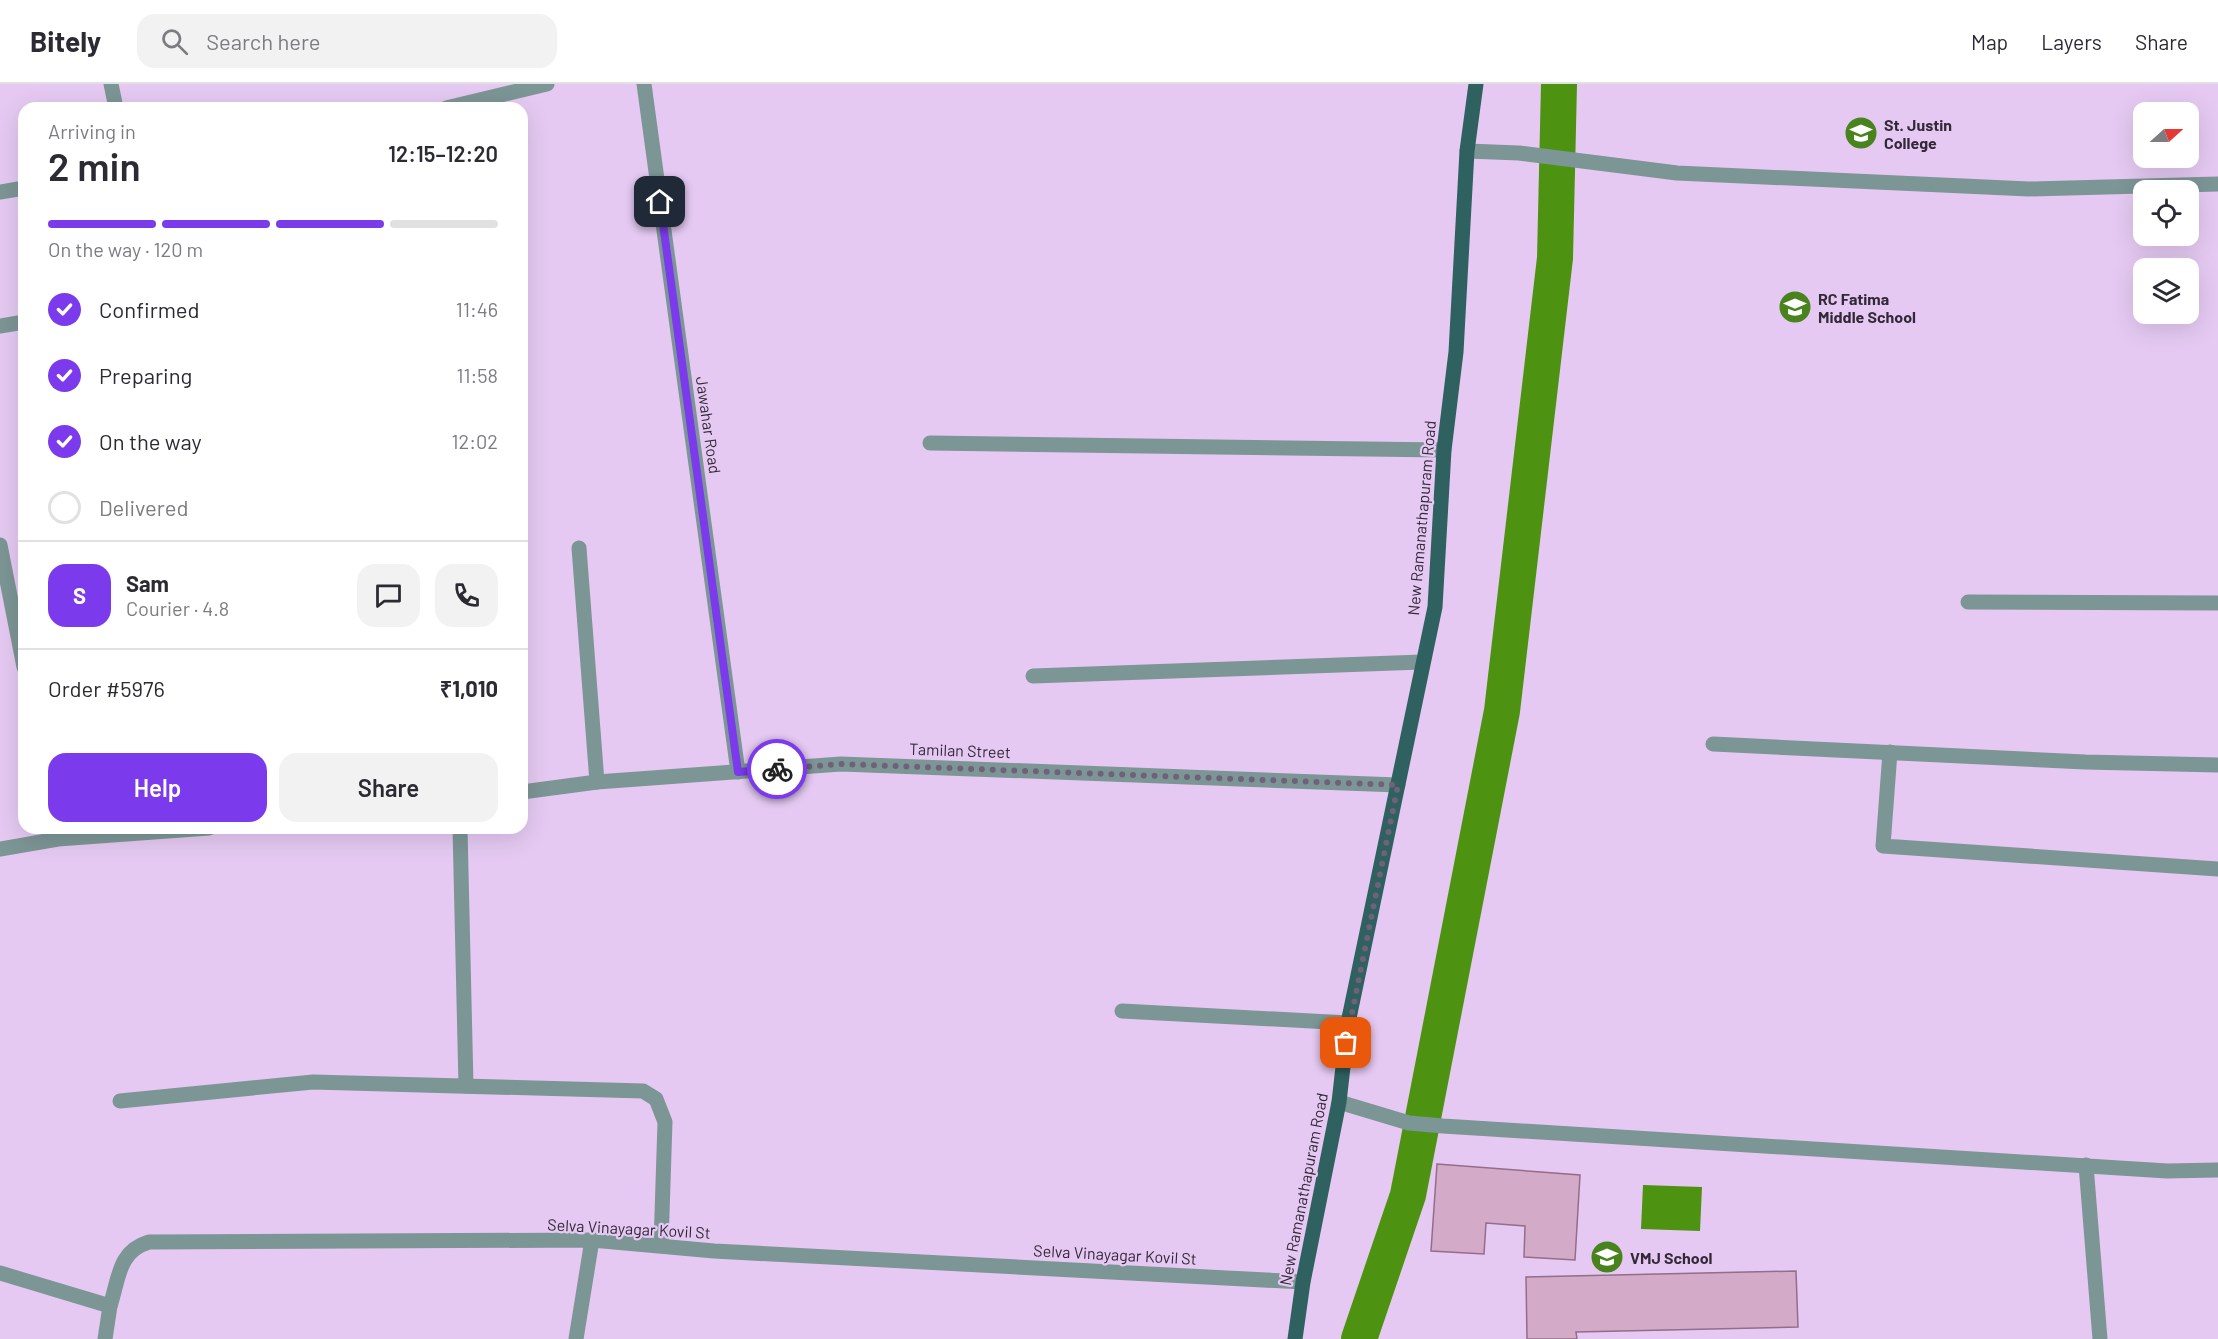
<!DOCTYPE html>
<html lang="en">
<head>
<meta charset="utf-8">
<style>
  body { margin:0; font-family:Barlow,sans-serif; background:#f2f2f3; color:#2b2b33; height:100vh; display:flex; flex-direction:column; font-size:22px; white-space:nowrap }
  * { box-sizing:border-box; margin:0 }
  p { font-size:20px; color:#7c7c81 }
  .icon { flex:none; width:33px; height:33px; fill:none; stroke:currentColor; stroke-width:2; stroke-linecap:round; stroke-linejoin:round }
  .map { position:relative; flex:1; overflow:hidden }
  .drawer { position:absolute; left:18px; top:18px; width:510px; height:732px; display:flex; flex-direction:column; background:#fff; border-radius:18px; box-shadow:0 6px 24px #0002 }
  .drawer>* { flex:none }
  .needle { width:39px; rotate:69deg }
  .tools { position:absolute; left:2133px; top:18px; display:grid; gap:12px }
  .tools a { display:grid; place-items:center; width:66px; height:66px; border-radius:12px; background:#fff; box-shadow:0 6px 24px #0002; font-size:30px }
  .pin { position:absolute; display:grid; place-items:center; width:51px; height:51px; color:#fff; margin:-26px; border-radius:12px; box-shadow:0 3px 9px #0006 }
  .courier { position:absolute; display:grid; place-items:center; width:60px; height:60px; margin:-30px; border:4px solid #7c3aed; border-radius:50%; background:#fff; color:#222; box-shadow:0 2px 8px #0007 }
  .summary em { font-style:normal; font-weight:600 }
  .summary div { display:flex; flex-direction:column-reverse }
  .summary { display:flex; align-items:center; justify-content:space-between; height:102px; padding:0 30px }
  h1 { font-size:39px; font-weight:600; line-height:45px }
  .bar { display:grid; grid-template-columns:repeat(4,1fr); gap:9px 6px; align-content:center; height:72px; padding:0 30px }
  .bar i { height:8px; border-radius:4px; background:#e1e1e2 }
  .bar .on { background:#7c3aed }
  .bar p { grid-column:span 4 }
  .line { display:flex; align-items:center; gap:15px; padding:0 30px; border-top:2px solid #e1e1e2 }
  .line div { flex:1 }
  .round { display:grid; place-items:center; flex:none; width:63px; height:63px; border-radius:18px; background:#f2f2f3 }
  ol { padding:0 30px; list-style:none }
  li { display:flex; align-items:center; gap:18px; height:66px }
  li p { margin-inline-start:auto }
  li .icon { padding:6px; border-radius:50%; background:#7c3aed; color:#fff; stroke-width:4 }
  li:last-child { color:#7c7c81 }
  li i { width:33px; height:33px; border:3px solid #e1e1e2; border-radius:50% }
  .cta { display:flex; gap:12px; margin-top:auto; padding:12px 30px }
  .cta a { flex:1; height:69px; border-radius:18px; background:#7c3aed; color:#fff; font-size:24px; font-weight:600; line-height:69px; text-align:center }
  .cta a+a { background:#f2f2f3; color:#2b2b33 }
  header { display:flex; align-items:center; gap:36px; box-sizing:border-box; height:84px; padding:0 30px; background:#fff; border-bottom:2px solid #e1e1e2 }
  header strong { font-size:28px }
  nav { display:flex; gap:33px; margin-inline-start:auto; font-size:21px }
  .search { width:420px; height:54px; background:#f2f2f3; display:flex; align-items:center; gap:15px; box-sizing:border-box; padding:0 21px; border-radius:18px; color:#7c7c81; font-size:22px }
  .map>svg:first-child { display:block }
  .water { fill:#4d9210 }
  .lines { fill:none; stroke-linecap:round; stroke-linejoin:round }
  .canal { stroke:#4d9210; stroke-width:36 }
  .building { fill:#d4aac9; stroke:#936d8a; stroke-width:1.5 }
  .minor { stroke:#7c9695; stroke-width:15 }
  .major { stroke:#2e6160; stroke-width:15 }
  .done { stroke:#716079; stroke-width:6; stroke-dasharray:0 10.8 }
  .route { stroke:#7c3aed; stroke-width:8 }
  .labels { text-anchor:middle; dominant-baseline:central; stroke-width:4.5; stroke-linejoin:round; paint-order:stroke }
  .poi-label { font-size:16px; font-weight:bold; fill:#332838; stroke:#e5c9f2; text-anchor:start }
  .street-label { font-size:16px; fill:#332838; stroke:#e5c9f2 }
</style>
</head>
<body>
<header>
<strong>Bitely</strong>
<div class="search"><svg class="icon" aria-label="search" viewBox="0 0 24 24"><circle cx="10" cy="10" r="6"/><path d="M15 15l6 6"/></svg>Search here</div>
<nav><a>Map</a><a>Layers</a><a>Share</a></nav>
</header>
<div class="map">
<svg width="2218" height="1255" viewBox="0 0 2218 1255">
  <rect width="100%" height="100%" fill="#e5c9f2"/>
  <!-- water -->
  <path class="water" d="M1643 1101 1702 1103 1700 1147 1641 1145Z"/>
  <g class="lines">
    <!-- canal -->
    <path class="canal" d="M1359 1255 1408 1111 1502 627 1555 174 1559 0"/>
  </g>
  <!-- building -->
  <g class="building">
    <path d="M1437 1080 1580 1091 1575 1176 1524 1173 1525 1142 1486 1139 1484 1170 1431 1167Z"/>
    <path d="M1796 1187 1798 1243 1576 1248 1577 1255H1527L1526 1193Z"/>
  </g>
  <g class="lines">
    <!-- minor -->
    <g class="minor">
      <path d="M111 0 116 24"/>
      <path d="M644 0 738 688"/>
      <path d="M446 24 547 0"/>
      <path d="M1467 67 1519 69 1677 89 2029 105 2218 100"/>
      <path d="M0 108 24 104"/>
      <path d="M0 242 24 238"/>
      <path d="M930 359 1444 366"/>
      <path d="M0 461 24 583"/>
      <path d="M579 464 597 698"/>
      <path d="M1968 518 2218 519"/>
      <path d="M1033 592 1422 578"/>
      <path d="M1713 660 2085 678 2218 681"/>
      <path d="M1890 668 1883 762 2218 785"/>
      <path d="M522 708 597 698 841 680 1398 701"/>
      <path d="M460 744 466 1002"/>
      <path d="M0 765 58 755 209 744"/>
      <path d="M1122 927 1348 939"/>
      <path d="M120 1017 313 998 643 1007 656 1015 665 1038 661 1161"/>
      <path d="M1339 1018 1409 1039 1443 1042 2167 1087 2218 1086"/>
      <path d="M2086 1081 2100 1255"/>
      <path d="M0 1189 110 1222C119 1195 118 1167 149 1158L592 1156 714 1167 1303 1198"/>
      <path d="M105 1255 110 1222"/>
      <path d="M576 1255 592 1156"/>
    </g>
    <!-- major -->
    <path class="major" d="M1295 1255 1303 1198 1339 1018 1348 939 1435 523 1444 366 1456 268 1467 67 1476 0"/>
  </g>
  <g class="lines">
    <!-- done -->
    <path class="done" d="M777 685 841 680 1398 701 1346 959"/>
    <!-- route -->
    <path class="route" d="M660 118 738 688 777 685"/>
  </g>
  <!-- icons -->
  <defs>
    <g id="school-disc" transform="scale(1.725)"><circle r="9.5" fill="#49831e" stroke="#e5c9f2"/><path d="M0-5L7-2L0 1L-7-2ZM-4 1L0 2.5L4 1V4Q0 6-4 4Z" fill="#fff"/></g>
  </defs>
  <g fill-rule="evenodd">
    <use href="#school-disc" x="1861" y="49"/>
    <use href="#school-disc" x="1795" y="223"/>
    <use href="#school-disc" x="1607" y="1173"/>
  </g>
  <g class="labels">
    <!-- poi labels -->
    <g class="poi-label">
      <text x="1884" y="40">St. Justin<tspan x="1884" dy="18">College</tspan></text>
      <text x="1818" y="214">RC Fatima<tspan x="1818" dy="18">Middle School</tspan></text>
      <text x="1630" y="1173">VMJ School</text>
    </g>
    <!-- street labels -->
    <g class="street-label">
      <text transform="translate(709 341) rotate(82)">Jawahar Road</text>
      <text transform="translate(1421 434) rotate(-85)">New Ramanathapuram Road</text>
      <text transform="translate(960 666) rotate(2)">Tamilan Street</text>
      <text transform="translate(1303 1105) rotate(-79)">New Ramanathapuram Road</text>
      <text transform="translate(629 1144) rotate(3)">Selva Vinayagar Kovil St</text>
      <text transform="translate(1115 1170) rotate(3)">Selva Vinayagar Kovil St</text>
    </g>
  </g>
</svg>
<div class="tools">
<a><svg class="needle" viewBox="-14 -14 28 28"><path d="M0-13l5 13h-10z" fill="#e53935"/><path d="M0 13l5-13h-10z" fill="#7c7c81"/></svg></a>
<a><svg class="icon" aria-label="locate" viewBox="0 0 24 24"><circle cx="12" cy="12" r="6"/><path d="M12 2v4M12 18v4M2 12h4M18 12h4"/></svg></a>
<a><svg class="icon" aria-label="layers" viewBox="0 0 24 24"><path d="M12 4l9 5-9 5-9-5zM3 14l9 5 9-5"/></svg></a>
</div>
<div class="pin" style="left:1346px;top:959px;background:#ea580c"><svg class="icon" aria-label="bag" viewBox="0 0 24 24"><path d="M5 8h14l-1 12H6zM9 8a3 3 0 0 1 6 0"/></svg></div>
<div class="pin" style="left:660px;top:118px;background:#1f2937"><svg class="icon" aria-label="home" viewBox="0 0 24 24"><path d="M3 11l9-7 9 7M6 9v11h12V9"/></svg></div>
<div class="courier" style="left:777px;top:685px"><svg class="icon" aria-label="bike" viewBox="0 0 24 24"><circle cx="6" cy="16" r="4"/><circle cx="18" cy="16" r="4"/><path d="M6 16l4-8h5l3 8M10 8l3 8H6M13 5h3"/></svg></div>
<section class="drawer">
<div class="summary"><div><h1>2 min</h1><p>Arriving in</p></div><em>12:15–12:20</em></div>
<div class="bar"><i class="on"></i><i class="on"></i><i class="on"></i><i></i><p>On the way · 120 m</p></div>
<ol>
<li><svg class="icon" aria-label="check" viewBox="0 0 24 24"><path d="M5 12l5 5 9-10"/></svg>Confirmed<p>11:46</p></li>
<li><svg class="icon" aria-label="check" viewBox="0 0 24 24"><path d="M5 12l5 5 9-10"/></svg>Preparing<p>11:58</p></li>
<li><svg class="icon" aria-label="check" viewBox="0 0 24 24"><path d="M5 12l5 5 9-10"/></svg>On the way<p>12:02</p></li>
<li><i></i>Delivered</li>
</ol>
<div class="line" style="height:108px"><b class="round" style="background:#7c3aed;color:#fff">S</b><div><b>Sam</b><p>Courier · 4.8</p></div><a class="round"><svg class="icon" aria-label="chat" viewBox="0 0 24 24"><path d="M4 5h16v11H9l-5 4z"/></svg></a><a class="round"><svg class="icon" aria-label="phone" viewBox="0 0 24 24"><path d="M5 4h4l2 5-3 2q2 4 5 5l2-3 5 2v4C11 20 4 13 5 4z"/></svg></a></div>
<div class="line" style="height:78px"><div>Order #5976</div><b>₹1,010</b></div>
<div class="cta"><a>Help</a><a>Share</a></div>
</section>
</div>
</body>
</html>
